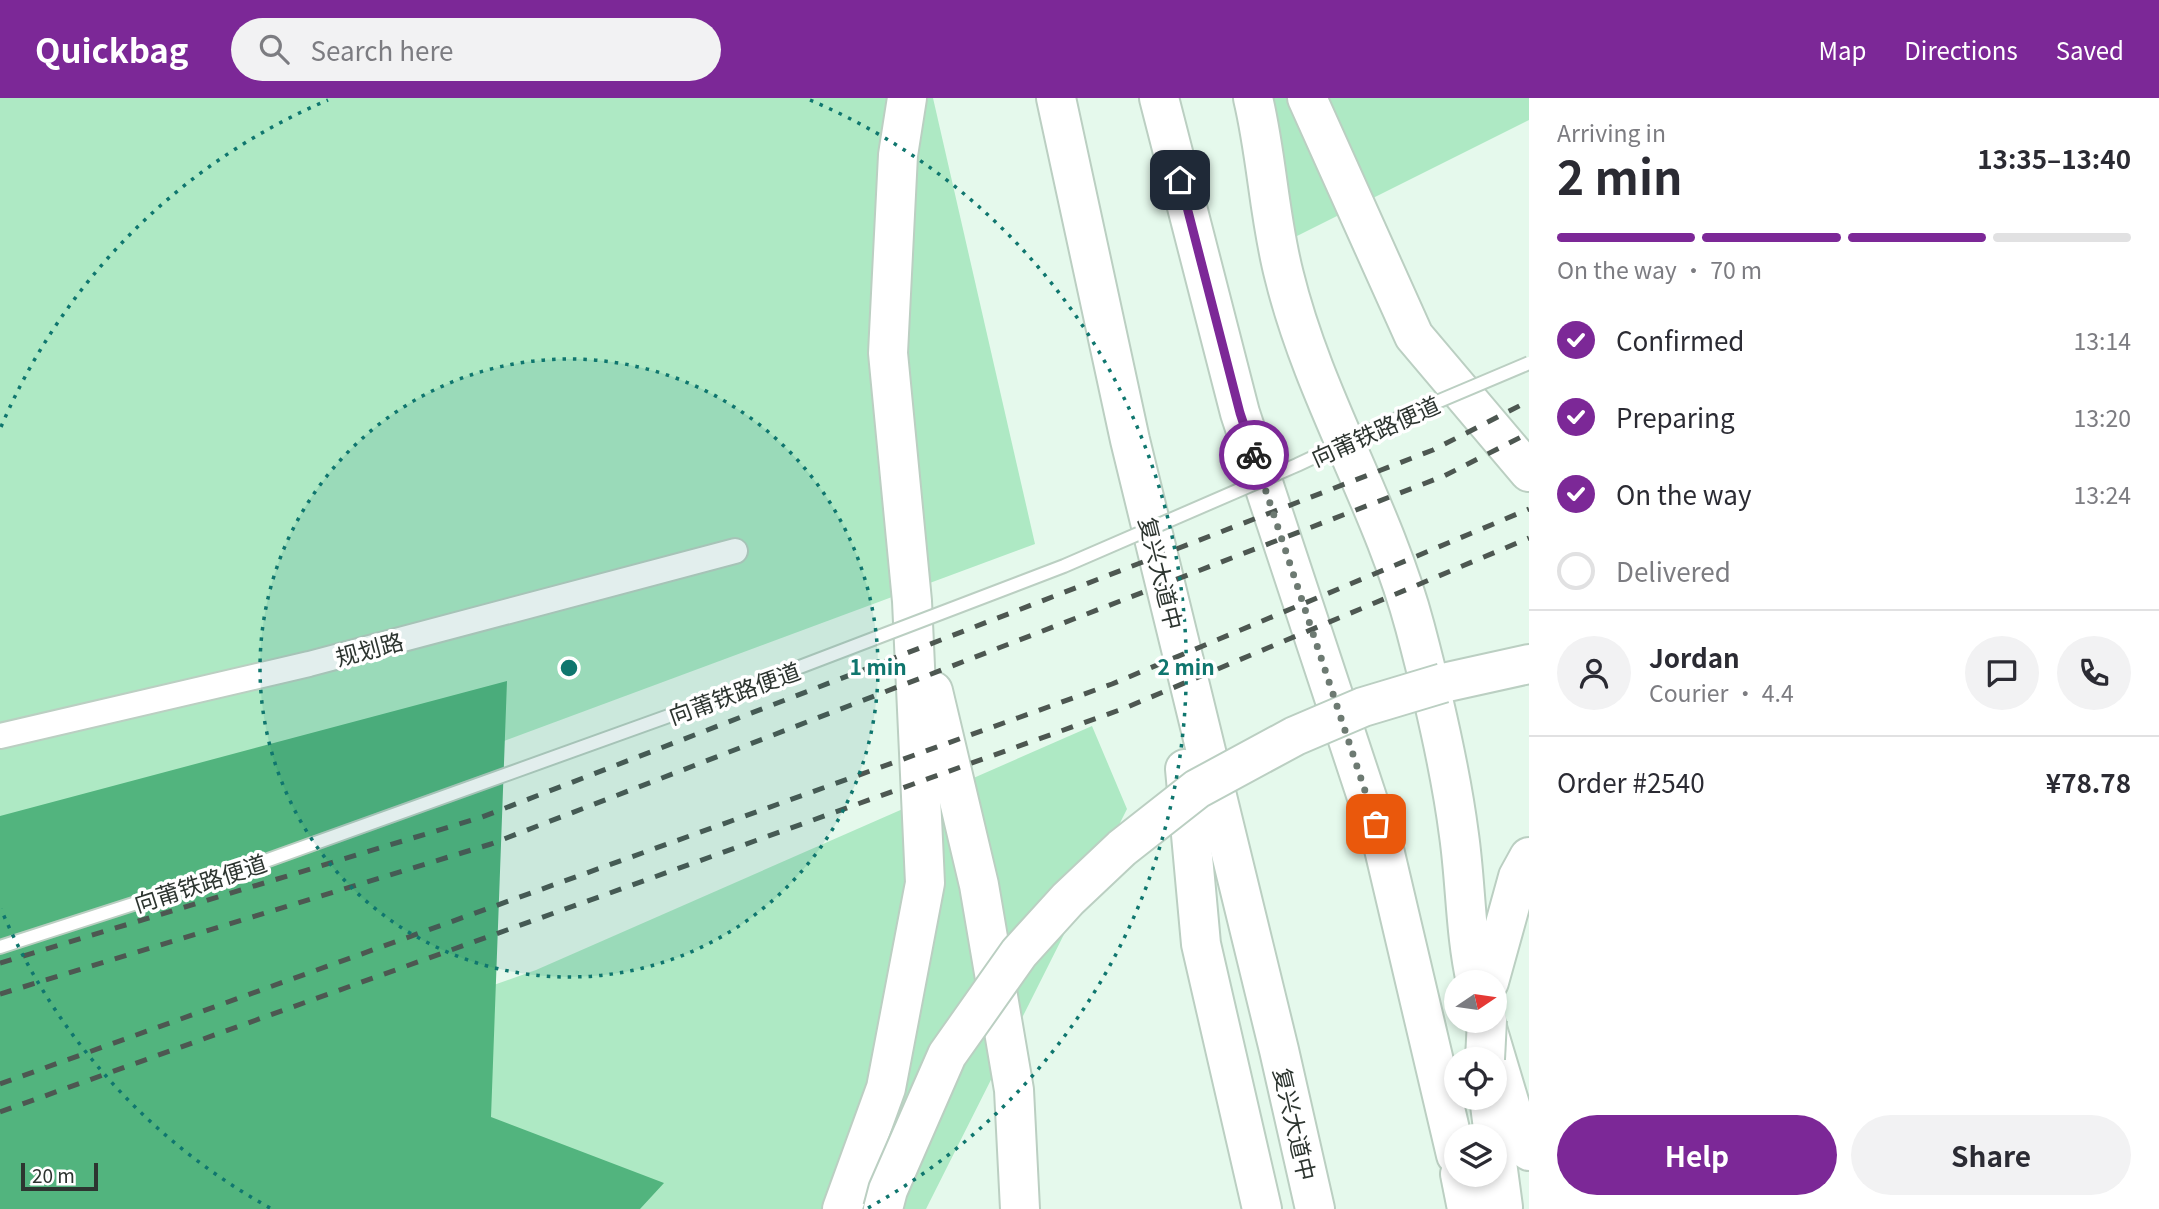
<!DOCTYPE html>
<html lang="en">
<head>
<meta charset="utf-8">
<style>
  body { margin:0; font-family:Georgia,"Noto Sans SC",serif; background:#f2f2f3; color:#2b2b33; height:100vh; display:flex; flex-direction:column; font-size:26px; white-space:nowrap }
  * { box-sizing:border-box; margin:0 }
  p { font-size:23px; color:#7c7c81 }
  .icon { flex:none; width:38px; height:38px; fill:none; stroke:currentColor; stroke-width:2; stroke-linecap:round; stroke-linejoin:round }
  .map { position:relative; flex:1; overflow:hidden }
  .panel { display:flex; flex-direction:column; background:#fff; width:630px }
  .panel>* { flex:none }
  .needle { width:46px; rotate:77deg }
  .buttons { position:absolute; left:1444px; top:872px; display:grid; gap:14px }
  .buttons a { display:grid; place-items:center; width:63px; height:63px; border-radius:50%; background:#fff; box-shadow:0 4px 10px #0003; font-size:35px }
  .scale { position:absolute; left:21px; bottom:18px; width:77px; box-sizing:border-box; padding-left:7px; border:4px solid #2d3530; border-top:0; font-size:19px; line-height:24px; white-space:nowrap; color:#2d3530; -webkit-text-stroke:5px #fff; paint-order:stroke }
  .pin { position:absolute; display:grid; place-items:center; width:60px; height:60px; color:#fff; margin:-30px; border-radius:14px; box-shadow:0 4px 10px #0006 }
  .courier { position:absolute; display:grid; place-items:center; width:70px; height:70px; margin:-35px; border:5px solid #7c2897; border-radius:50%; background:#fff; color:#222; box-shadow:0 2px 9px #0007 }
  .summary em { font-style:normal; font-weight:700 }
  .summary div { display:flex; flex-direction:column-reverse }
  .summary { display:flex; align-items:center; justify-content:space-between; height:119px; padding:0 28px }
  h1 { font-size:46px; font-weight:700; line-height:52px }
  .bar { display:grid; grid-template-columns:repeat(4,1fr); gap:10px 7px; align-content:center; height:84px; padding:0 28px }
  .bar i { height:9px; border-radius:5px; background:#e1e1e2 }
  .bar .active { background:#7c2897 }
  .bar p { grid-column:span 4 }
  .line { display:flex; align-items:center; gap:18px; padding:0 28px; border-top:2px solid #e1e1e2 }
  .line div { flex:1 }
  .round { display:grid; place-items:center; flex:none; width:74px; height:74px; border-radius:37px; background:#f2f2f3 }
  ol { padding:0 28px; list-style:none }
  li { display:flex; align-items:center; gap:21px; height:77px }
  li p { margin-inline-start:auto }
  li .icon { padding:7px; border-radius:50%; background:#7c2897; color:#fff; stroke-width:4 }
  li:last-child { color:#7c7c81 }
  li i { width:38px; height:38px; border:4px solid #e1e1e2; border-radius:50% }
  .button { display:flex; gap:14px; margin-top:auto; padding:14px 28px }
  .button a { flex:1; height:80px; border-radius:42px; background:#7c2897; color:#fff; font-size:28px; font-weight:700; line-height:80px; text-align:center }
  .button a+a { background:#f2f2f3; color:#2b2b33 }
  header { display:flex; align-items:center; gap:42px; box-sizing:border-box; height:98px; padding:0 35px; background:#7c2897; color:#fff }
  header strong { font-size:33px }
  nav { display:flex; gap:38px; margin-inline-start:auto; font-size:24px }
  .search { width:490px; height:63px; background:#f2f2f3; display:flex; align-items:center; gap:18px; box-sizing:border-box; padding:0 24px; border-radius:38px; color:#7c7c81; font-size:26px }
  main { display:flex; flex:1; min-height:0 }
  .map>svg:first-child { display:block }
  .green { fill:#aee9c4 }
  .water { fill:#52b47e }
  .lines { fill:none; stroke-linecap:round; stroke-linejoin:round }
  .lane-casing { stroke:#bbcfc2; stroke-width:16 }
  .street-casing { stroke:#bbcfc2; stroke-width:28 }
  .primary-casing { stroke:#bbcfc2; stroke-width:42 }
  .highway-casing { stroke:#bbcfc2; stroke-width:42 }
  .lane { stroke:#fff; stroke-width:12 }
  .street { stroke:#fff; stroke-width:24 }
  .primary { stroke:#fff; stroke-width:38 }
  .highway { stroke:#fff; stroke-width:38 }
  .rail { stroke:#4d5751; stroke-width:5; stroke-dasharray:12 12; stroke-linecap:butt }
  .lane-bridge-casing { stroke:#bbcfc2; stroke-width:16; stroke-linecap:butt }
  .highway-bridge-casing { stroke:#bbcfc2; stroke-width:42; stroke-linecap:butt }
  .lane-bridge { stroke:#fff; stroke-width:12 }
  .highway-bridge { stroke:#fff; stroke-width:38 }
  .done { stroke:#6d7a72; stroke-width:7; stroke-dasharray:0 12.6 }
  .route { stroke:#7c2897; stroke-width:9 }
  .ring { fill:none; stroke:#0f766e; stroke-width:3.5; stroke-dasharray:3.5 7 }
  .labels { text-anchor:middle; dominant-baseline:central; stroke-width:7; stroke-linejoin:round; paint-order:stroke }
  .street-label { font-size:23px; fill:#2d3530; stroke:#fff }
  .centre { fill:#0f766e; stroke:#fff; stroke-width:3.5 }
  .ring-label { font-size:21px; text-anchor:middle; font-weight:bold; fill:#0f766e; stroke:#fff; stroke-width:7; stroke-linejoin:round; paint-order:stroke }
</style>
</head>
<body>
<header>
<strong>Quickbag</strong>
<div class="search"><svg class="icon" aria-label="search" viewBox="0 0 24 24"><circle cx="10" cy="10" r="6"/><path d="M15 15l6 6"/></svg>Search here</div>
<nav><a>Map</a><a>Directions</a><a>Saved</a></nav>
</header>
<main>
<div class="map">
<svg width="1529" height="1111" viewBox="0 0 1529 1111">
  <rect width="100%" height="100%" fill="#e5f9ec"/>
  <!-- green -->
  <g class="green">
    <path d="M0 0H933L1035 446 442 666 0 819Z"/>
    <path d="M1244 0H1529V22L1279 147Z"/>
    <path d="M1092 628 1127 711 926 1111H0L437 907 536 872Z"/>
  </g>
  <!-- water -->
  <path class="water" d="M507 583 491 1019 664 1085 640 1111H0V718Z"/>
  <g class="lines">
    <!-- lane casing -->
    <g class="lane-casing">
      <path id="lane" d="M0 849 257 766 716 601"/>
    </g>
    <!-- street casing -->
    <g class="street-casing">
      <path id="street" d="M0 638 309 566 735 453"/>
    </g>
    <!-- primary casing -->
    <g class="primary-casing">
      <g id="primary">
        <path d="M1056 0 1130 342 1279 952 1315 1111"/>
        <path d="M1159 0 1240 315 1384 751 1456 1057"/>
        <path d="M1185 671 1201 846 1262 1111"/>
        <path d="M1489 999 1494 1038"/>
        <path d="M1494 1042 1503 1109"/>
        <path d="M1460 1076 1467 1111"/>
      </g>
    </g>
    <!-- highway casing -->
    <g class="highway-casing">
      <g id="highway">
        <path d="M1253 0C1267 58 1269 119 1284 177 1314 300 1383 408 1415 529 1433 597 1450 667 1459 737 1466 786 1465 835 1476 884"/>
        <path d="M1307 0 1414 238 1529 374"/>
        <path d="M1443 585 1529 566"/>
        <path d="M933 593 979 787 1014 992 1020 1111"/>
        <path d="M1489 884 1518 779 1529 759"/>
        <path d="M1485 923 1516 1027 1529 1053"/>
        <path d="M842 1111 886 990 925 785 912 503 888 255 898 57 907 0"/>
        <path d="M1494 1111 1497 1103 1494 1076"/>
      </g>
    </g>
    <!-- lane -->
    <use href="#lane" class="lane"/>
    <!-- street -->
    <use href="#street" class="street"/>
    <!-- primary -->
    <use href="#primary" class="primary"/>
    <!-- highway -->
    <use href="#highway" class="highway"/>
    <!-- rail -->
    <g class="rail">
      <path d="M0 865 482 719 1433 352 1529 303"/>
      <path d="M0 896 491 746 1444 378 1529 335"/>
      <path d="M0 986 1112 586 1529 411"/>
      <path d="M0 1014 1125 610 1529 440"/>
    </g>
    <!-- lane-bridge casing -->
    <g class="lane-bridge-casing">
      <path id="lane-bridge" d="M716 601 1064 468 1297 367 1380 328 1529 265"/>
    </g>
    <!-- highway-bridge casing -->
    <g class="highway-bridge-casing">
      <g id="highway-bridge">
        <path d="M1485 961 1487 922"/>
        <path d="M883 1111 888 1092 947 957 1019 855 1068 801 1122 750 1197 691 1295 638 1363 609 1443 585"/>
      </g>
    </g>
    <!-- lane-bridge -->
    <use href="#lane-bridge" class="lane-bridge"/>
    <!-- highway-bridge -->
    <use href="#highway-bridge" class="highway-bridge"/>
  </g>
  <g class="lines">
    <!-- done -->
    <path class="done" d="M1254 357 1376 726"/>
    <!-- route -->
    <path class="route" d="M1180 82 1240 315 1254 357"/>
  </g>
  <!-- distance rings -->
  <circle cx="569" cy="570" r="309" fill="#0f766e" fill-opacity=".12"/>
  <g class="ring">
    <circle cx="569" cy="570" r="309"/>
    <path d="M270 1110A617 617 0 0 1 1 811M1 329A617 617 0 0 1 328 2M810 2A617 617 0 0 1 868 1110"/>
  </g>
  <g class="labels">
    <!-- street labels -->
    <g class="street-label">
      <text transform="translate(1375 332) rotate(-24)">向莆铁路便道</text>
      <text transform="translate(1162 475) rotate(76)">复兴大道中</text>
      <text transform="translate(369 550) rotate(-15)">规划路</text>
      <text transform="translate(734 594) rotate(-20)">向莆铁路便道</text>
      <text transform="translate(200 784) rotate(-18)">向莆铁路便道</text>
      <text transform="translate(1296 1026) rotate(77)">复兴大道中</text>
    </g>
  </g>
  <circle cx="569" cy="570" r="10" class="centre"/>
  <g class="ring-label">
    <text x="878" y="577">1 min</text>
    <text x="1186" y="577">2 min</text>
  </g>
</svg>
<div class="buttons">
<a><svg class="needle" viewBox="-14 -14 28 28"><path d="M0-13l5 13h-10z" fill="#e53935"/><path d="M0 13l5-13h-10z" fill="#7c7c81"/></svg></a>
<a><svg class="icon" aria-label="locate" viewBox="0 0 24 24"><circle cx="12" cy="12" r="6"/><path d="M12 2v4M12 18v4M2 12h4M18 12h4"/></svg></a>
<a><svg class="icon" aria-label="layers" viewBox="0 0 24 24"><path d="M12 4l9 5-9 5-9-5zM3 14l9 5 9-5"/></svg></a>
</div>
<div class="scale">20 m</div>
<div class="pin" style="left:1376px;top:726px;background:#ea580c"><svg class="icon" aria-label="bag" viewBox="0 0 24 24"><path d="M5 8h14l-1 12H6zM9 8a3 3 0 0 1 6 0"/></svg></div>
<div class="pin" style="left:1180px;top:82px;background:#1f2937"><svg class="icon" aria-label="home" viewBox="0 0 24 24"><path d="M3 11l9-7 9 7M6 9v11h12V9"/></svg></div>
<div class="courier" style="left:1254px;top:357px"><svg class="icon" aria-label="bike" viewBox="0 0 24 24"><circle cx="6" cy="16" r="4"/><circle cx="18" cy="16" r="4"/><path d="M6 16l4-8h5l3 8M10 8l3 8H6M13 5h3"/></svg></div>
</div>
<section class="panel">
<div class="summary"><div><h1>2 min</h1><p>Arriving in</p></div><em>13:35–13:40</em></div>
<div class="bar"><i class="active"></i><i class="active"></i><i class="active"></i><i></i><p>On the way · 70 m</p></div>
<ol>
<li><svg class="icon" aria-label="check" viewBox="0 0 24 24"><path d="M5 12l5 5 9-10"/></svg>Confirmed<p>13:14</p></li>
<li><svg class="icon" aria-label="check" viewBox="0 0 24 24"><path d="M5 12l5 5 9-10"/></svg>Preparing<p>13:20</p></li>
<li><svg class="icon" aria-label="check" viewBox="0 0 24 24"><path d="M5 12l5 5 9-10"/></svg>On the way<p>13:24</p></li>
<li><i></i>Delivered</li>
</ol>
<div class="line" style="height:126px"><a class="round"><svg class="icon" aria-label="person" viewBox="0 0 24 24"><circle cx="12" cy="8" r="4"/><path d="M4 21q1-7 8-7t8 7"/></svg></a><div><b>Jordan</b><p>Courier · 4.4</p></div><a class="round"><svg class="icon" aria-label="chat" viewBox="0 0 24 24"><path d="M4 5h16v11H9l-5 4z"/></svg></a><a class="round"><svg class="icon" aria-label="phone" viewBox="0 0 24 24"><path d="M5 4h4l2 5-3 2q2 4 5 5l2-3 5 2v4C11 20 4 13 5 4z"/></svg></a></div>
<div class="line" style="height:91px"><div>Order #2540</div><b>¥78.78</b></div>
<div class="button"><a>Help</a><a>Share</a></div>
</section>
</main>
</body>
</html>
